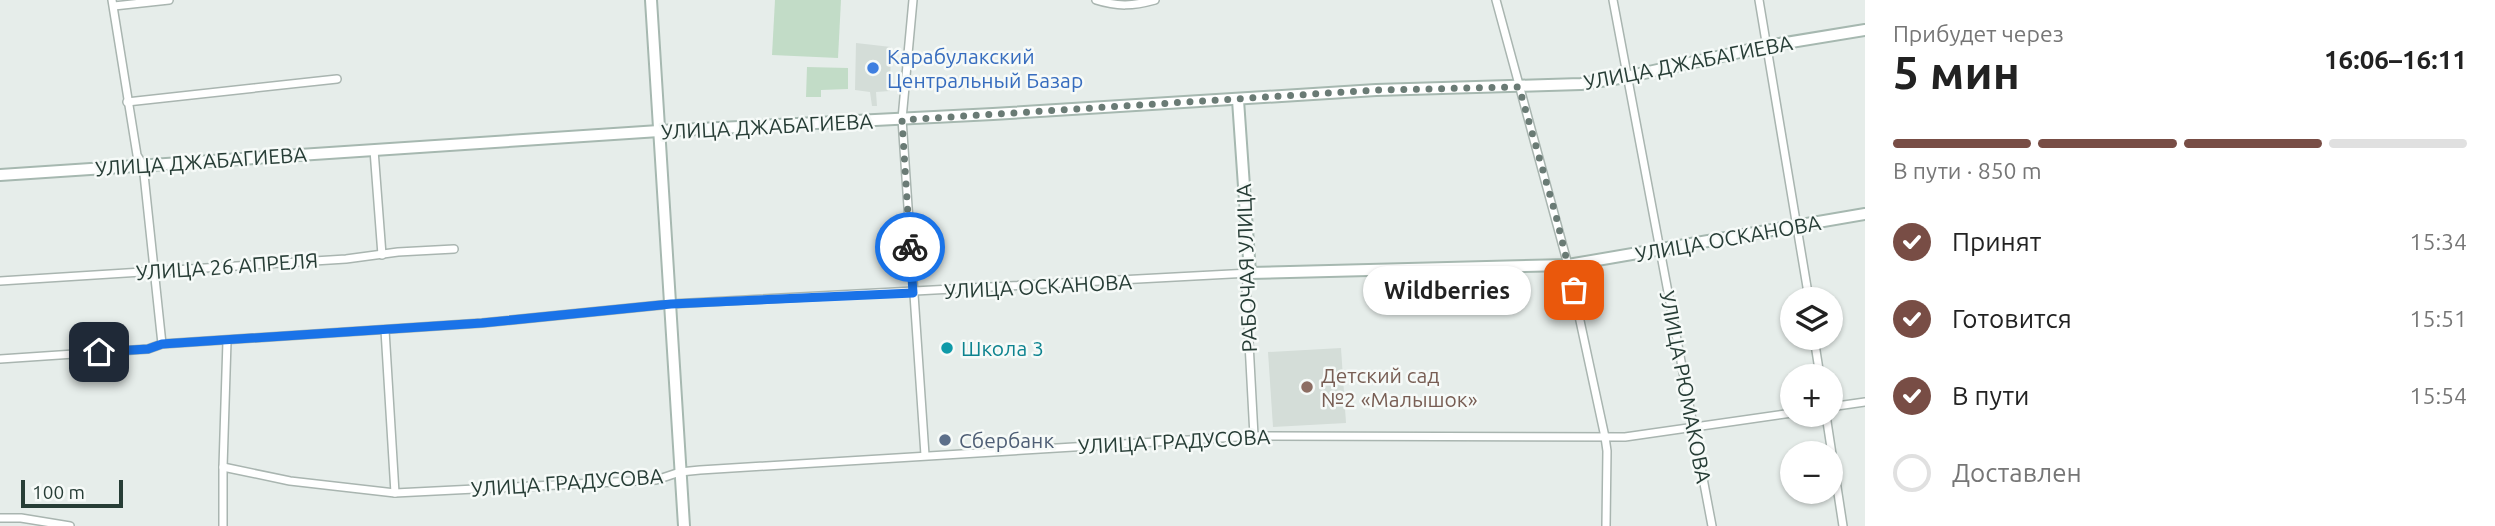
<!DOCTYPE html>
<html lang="ru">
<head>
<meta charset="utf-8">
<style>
  body { margin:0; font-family:Ubuntu,sans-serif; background:#f2f2f2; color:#222; height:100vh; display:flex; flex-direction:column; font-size:26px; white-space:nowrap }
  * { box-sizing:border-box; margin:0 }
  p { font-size:23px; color:#767676 }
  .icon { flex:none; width:38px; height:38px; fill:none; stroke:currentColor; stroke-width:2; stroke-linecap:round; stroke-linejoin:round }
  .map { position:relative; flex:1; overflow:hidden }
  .side { display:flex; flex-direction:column; background:#fff; width:630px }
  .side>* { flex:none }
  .buttons { position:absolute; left:1780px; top:287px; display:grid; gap:14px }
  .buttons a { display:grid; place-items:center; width:63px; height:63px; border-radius:50%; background:#fff; box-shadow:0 2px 5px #0004; font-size:35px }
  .scale { position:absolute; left:21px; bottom:18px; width:102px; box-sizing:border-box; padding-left:7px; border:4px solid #273d36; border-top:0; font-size:19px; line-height:24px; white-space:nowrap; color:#273d36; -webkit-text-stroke:5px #f6faf8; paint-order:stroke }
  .pin { position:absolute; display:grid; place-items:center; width:60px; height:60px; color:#fff; margin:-30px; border-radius:14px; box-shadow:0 4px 10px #0006 }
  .courier { position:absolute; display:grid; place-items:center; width:70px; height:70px; margin:-35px; border:5px solid #1a73e8; border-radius:50%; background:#fff; color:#222; box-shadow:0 2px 9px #0007 }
  .bubble { position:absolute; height:49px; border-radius:24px; background:#fff; box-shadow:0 2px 5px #0004; font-size:23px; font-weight:700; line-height:49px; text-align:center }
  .summary em { font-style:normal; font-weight:700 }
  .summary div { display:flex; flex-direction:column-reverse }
  .summary { display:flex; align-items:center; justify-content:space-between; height:119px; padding:0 28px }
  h1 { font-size:46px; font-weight:700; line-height:52px }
  .bar { display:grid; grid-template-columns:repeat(4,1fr); gap:10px 7px; align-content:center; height:84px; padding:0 28px }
  .bar i { height:9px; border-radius:5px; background:#e0e0e0 }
  .bar .current { background:#784d45 }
  .bar p { grid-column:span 4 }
  ol { padding:0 28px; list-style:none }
  li { display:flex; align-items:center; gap:21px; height:77px }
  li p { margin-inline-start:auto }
  li .icon { padding:7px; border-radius:50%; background:#784d45; color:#fff; stroke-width:4 }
  li:last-child { color:#767676 }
  li i { width:38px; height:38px; border:4px solid #e0e0e0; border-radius:50% }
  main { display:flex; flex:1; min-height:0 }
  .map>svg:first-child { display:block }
  .built { fill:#d4ddd8 }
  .pitch { fill:#c2dcc7 }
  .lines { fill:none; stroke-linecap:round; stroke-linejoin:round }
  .street-casing { stroke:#a9b5b0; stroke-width:10 }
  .secondary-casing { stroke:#a6b8b0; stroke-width:14 }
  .street { stroke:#fff; stroke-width:7 }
  .secondary { stroke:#fff; stroke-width:10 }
  .done { stroke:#6a7b75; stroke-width:7; stroke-dasharray:0 12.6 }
  .route { stroke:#1a73e8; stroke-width:9 }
  .shop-dot { fill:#3f7fe0; stroke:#f6faf8; stroke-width:2.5 }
  .culture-dot { fill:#0f9aa8; stroke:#f6faf8; stroke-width:2.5 }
  .education-dot { fill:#8d6e63; stroke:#f6faf8; stroke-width:2.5 }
  .service-dot { fill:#5c6f8a; stroke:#f6faf8; stroke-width:2.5 }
  .labels { text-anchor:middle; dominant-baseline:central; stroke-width:5; stroke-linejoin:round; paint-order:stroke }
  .shop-label { font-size:21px; fill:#366cbe; stroke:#f6faf8; text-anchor:start }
  .street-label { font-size:21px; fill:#273d36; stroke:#f6faf8 }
  .culture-label { font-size:21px; fill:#0d838f; stroke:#f6faf8; text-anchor:start }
  .education-label { font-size:21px; fill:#785e54; stroke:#f6faf8; text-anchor:start }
  .service-label { font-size:21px; fill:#4e5e75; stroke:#f6faf8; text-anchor:start }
</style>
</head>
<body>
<main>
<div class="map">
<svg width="1865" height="526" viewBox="0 0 1865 526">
  <rect width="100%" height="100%" fill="#e6edea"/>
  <!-- built -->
  <g class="built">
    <path d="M856 43 891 47 890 91 876 92 877 106H872L870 92 855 90Z"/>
    <path d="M1341 348 1346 423 1273 427 1268 352Z"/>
  </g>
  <!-- pitch -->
  <g class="pitch">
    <path d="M775 0H841L838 58 772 55Z"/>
    <path d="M807 67 848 68V89L821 90V97H806Z"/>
  </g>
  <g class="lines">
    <!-- street casing -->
    <g class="street-casing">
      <g id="street">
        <path d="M112 0 137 155 143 165 162 344"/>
        <path d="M913 0 902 119 925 455"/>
        <path d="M1096 0C1118 7 1133 6 1155 0"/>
        <path d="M1496 0 1568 265 1605 437 1607 451 1606 526"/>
        <path d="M1613 0 1712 526"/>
        <path d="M1759 0 1809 299"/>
        <path d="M114 6 169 0"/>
        <path d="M127 102 337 79"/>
        <path d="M374 150 382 255"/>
        <path d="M0 281 346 259 398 252 454 249"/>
        <path d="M385 330 395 493"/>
        <path d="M1814 338 1820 376"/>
        <path d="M0 359 148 349 162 344 482 323 671 304 1250 273 1246 287 1254 436"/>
        <path d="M1830 407 1865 402"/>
        <path d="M1826 415 1843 526"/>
        <path d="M223 467 290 481 395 493 656 480 680 472 700 470 1254 436 1625 437 1792 413"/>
        <path d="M0 518H21L70 526"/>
        <path d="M223 526V467L227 341"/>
      </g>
    </g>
    <!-- secondary casing -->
    <g class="secondary-casing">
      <g id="secondary">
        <path d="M651 0 684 526"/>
        <path d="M1238 100 1250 273 1568 265 1865 214"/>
        <path d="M0 175 659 131 993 114 1376 90 1581 84 1626 77 1767 46 1865 30"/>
      </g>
    </g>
    <!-- street -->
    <use href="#street" class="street"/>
    <!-- secondary -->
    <use href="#secondary" class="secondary"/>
  </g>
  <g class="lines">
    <!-- done -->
    <path class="done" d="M910 247 902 120 1377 90 1519 87 1556 216 1574 290"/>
    <!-- route -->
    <path class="route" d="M99 352 148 349 162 344 482 323 671 304 913 293 910 247"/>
  </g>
  <!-- markers -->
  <circle class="shop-dot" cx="873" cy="68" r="7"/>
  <circle class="culture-dot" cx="947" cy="348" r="7"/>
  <circle class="education-dot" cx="1307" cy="387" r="7"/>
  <circle class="service-dot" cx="945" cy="440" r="7"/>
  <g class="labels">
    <!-- shop labels -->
    <g class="shop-label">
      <text x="887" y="56">Карабулакский<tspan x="887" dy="24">Центральный Базар</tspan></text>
    </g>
    <!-- street labels -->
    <g class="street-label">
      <text transform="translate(1688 62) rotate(-11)">УЛИЦА ДЖАБАГИЕВА</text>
      <text transform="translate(767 126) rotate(-3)">УЛИЦА ДЖАБАГИЕВА</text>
      <text transform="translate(201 161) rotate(-4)">УЛИЦА ДЖАБАГИЕВА</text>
      <text transform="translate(1728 238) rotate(-10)">УЛИЦА ОСКАНОВА</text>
      <text transform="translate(227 266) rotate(-4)">УЛИЦА 26 АПРЕЛЯ</text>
      <text transform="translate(1246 268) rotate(-92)">РАБОЧАЯ УЛИЦА</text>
      <text transform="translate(1038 286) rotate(-3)">УЛИЦА ОСКАНОВА</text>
      <text transform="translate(1686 387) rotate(79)">УЛИЦА РЮМАКОВА</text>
      <text transform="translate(1174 441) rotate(-3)">УЛИЦА ГРАДУСОВА</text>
      <text transform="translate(567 482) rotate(-4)">УЛИЦА ГРАДУСОВА</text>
    </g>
    <!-- culture labels -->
    <g class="culture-label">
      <text x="961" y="348">Школа 3</text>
    </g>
    <!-- education labels -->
    <g class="education-label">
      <text x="1321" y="375">Детский сад<tspan x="1321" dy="24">№2 «Малышок»</tspan></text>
    </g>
    <!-- service labels -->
    <g class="service-label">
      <text x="959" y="440">Сбербанк</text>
    </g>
  </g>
</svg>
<div class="buttons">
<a><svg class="icon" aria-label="layers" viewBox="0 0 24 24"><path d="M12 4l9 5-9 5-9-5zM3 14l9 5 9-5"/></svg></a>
<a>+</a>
<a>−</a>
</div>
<div class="scale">100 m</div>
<div class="pin" style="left:1574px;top:290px;background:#ea580c"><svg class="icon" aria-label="bag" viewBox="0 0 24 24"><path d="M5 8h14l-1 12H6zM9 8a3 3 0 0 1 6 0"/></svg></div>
<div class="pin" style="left:99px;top:352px;background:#1f2937"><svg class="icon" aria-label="home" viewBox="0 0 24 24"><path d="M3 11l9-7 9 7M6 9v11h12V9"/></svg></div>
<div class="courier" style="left:910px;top:247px"><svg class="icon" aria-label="bike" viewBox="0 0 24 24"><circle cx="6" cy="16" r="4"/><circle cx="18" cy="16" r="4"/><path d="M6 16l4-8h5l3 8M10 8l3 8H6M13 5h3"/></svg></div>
<div class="bubble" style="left:1363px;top:266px;width:168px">Wildberries</div>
</div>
<section class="side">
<div class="summary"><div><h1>5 мин</h1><p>Прибудет через</p></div><em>16:06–16:11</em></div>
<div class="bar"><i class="current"></i><i class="current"></i><i class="current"></i><i></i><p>В пути · 850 m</p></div>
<ol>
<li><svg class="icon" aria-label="check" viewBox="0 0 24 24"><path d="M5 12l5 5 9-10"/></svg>Принят<p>15:34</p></li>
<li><svg class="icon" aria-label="check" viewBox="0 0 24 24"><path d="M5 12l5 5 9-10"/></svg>Готовится<p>15:51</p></li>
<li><svg class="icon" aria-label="check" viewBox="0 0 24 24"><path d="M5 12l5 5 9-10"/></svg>В пути<p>15:54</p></li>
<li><i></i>Доставлен</li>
</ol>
</section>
</main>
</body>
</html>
